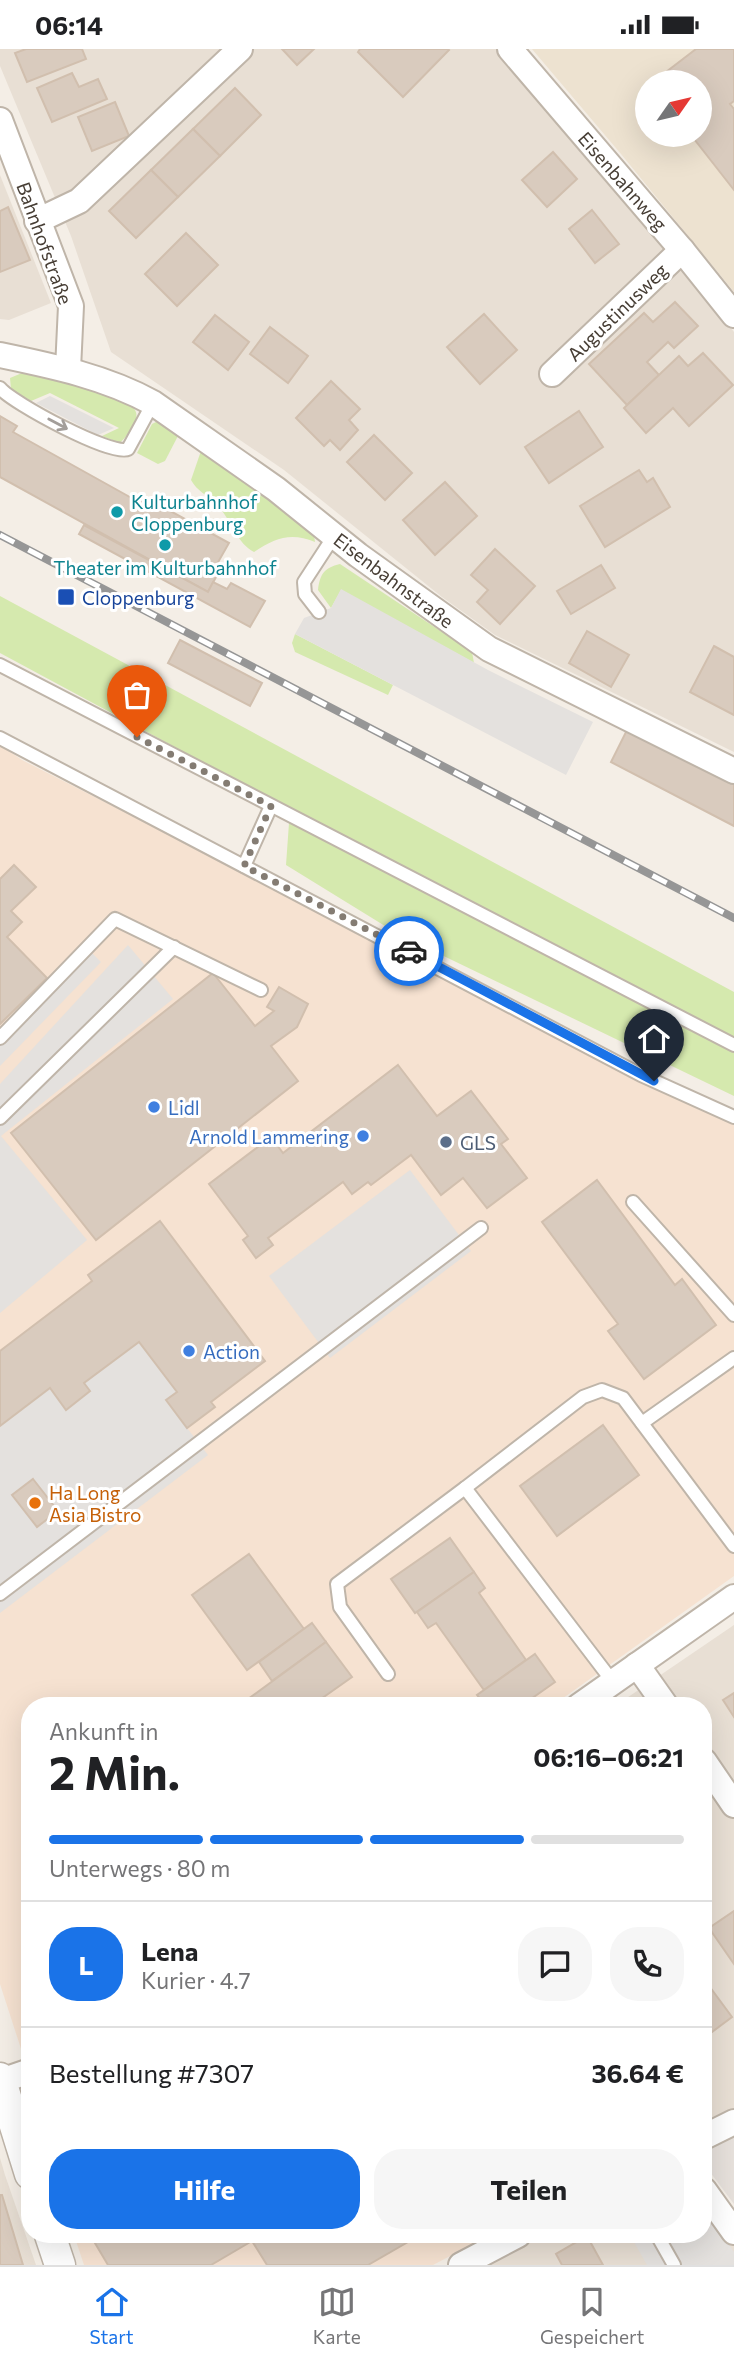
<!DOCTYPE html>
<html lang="de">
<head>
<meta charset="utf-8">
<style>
  body { margin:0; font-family:Commissioner,sans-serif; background:#f6f6f6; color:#202124; height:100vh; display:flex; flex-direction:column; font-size:26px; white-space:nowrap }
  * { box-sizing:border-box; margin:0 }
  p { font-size:23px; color:#757577 }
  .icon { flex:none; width:38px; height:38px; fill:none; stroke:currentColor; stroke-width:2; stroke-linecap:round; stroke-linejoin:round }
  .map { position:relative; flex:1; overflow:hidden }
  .details { position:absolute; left:21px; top:1648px; width:691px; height:546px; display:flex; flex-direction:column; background:#fff; border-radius:28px; box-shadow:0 7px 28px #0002 }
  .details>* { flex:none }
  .needle { width:46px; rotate:56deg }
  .fabs { position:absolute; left:635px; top:21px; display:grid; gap:14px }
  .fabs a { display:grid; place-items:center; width:77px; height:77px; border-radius:50%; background:#fff; box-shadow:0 7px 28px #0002; font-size:35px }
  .pin { position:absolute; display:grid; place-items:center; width:60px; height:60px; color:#fff; margin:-72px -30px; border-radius:50% 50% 50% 0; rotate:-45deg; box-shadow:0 0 7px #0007 }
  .pin .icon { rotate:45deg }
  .courier { position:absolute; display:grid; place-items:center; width:70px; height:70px; margin:-35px; border:5px solid #1a73e8; border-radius:50%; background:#fff; color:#222; box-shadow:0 2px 9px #0007 }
  .summary em { font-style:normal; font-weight:700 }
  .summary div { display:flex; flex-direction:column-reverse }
  .summary { display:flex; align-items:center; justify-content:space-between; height:119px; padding:0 28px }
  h1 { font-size:46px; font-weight:700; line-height:52px }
  .bar { display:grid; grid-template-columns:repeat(4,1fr); gap:10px 7px; align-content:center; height:84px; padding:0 28px }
  .bar i { height:9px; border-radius:5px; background:#e0e0e0 }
  .bar .current { background:#1a73e8 }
  .bar p { grid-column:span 4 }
  .line { display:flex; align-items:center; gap:18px; padding:0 28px; border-top:2px solid #e0e0e0 }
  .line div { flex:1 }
  .round { display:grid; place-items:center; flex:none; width:74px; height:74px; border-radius:28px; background:#f6f6f6 }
  .button { display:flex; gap:14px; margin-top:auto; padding:14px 28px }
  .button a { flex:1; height:80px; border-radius:28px; background:#1a73e8; color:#fff; font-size:28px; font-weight:700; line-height:80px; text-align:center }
  .button a+a { background:#f6f6f6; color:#202124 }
  .status { display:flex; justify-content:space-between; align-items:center; height:49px; padding:0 35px; background:#fff; direction:ltr }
  .status svg { height:19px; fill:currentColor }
  .menu { display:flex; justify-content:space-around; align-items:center; height:98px; border-top:2px solid #e0e0e0; background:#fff; font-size:19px; color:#757577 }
  .menu a { display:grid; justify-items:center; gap:4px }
  .menu .current { color:#1a73e8 }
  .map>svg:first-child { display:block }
  .residential { fill:#e8dfd4 }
  .commercial { fill:#f6e2d1 }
  .industrial { fill:#e6e0db }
  .education { fill:#ede2d0; fill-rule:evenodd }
  .green { fill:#d5e9ae }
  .parking { fill:#e4e1de }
  .building { fill:#d9cbbe; stroke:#d1bfae; stroke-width:2 }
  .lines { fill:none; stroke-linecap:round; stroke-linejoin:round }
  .service-casing { stroke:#bfb5a9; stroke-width:16 }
  .minor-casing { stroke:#bfb5a9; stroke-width:28 }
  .tertiary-casing { stroke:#bfb5a9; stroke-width:33 }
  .service { stroke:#fff; stroke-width:12 }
  .minor { stroke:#fff; stroke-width:24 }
  .tertiary { stroke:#fff; stroke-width:30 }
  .rail-casing { stroke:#969696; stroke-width:8 }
  .rail { stroke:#fff; stroke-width:5; stroke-dasharray:16; stroke-linecap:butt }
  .oneway { stroke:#a39e9a }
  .done { stroke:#847c73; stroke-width:7; stroke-dasharray:0 12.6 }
  .route { stroke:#1a73e8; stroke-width:9 }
  .culture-dot { fill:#0f9aa8; stroke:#fff; stroke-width:2.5 }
  .transit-dot { fill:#1a4fb4; stroke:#fff; stroke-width:2.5 }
  .shop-dot { fill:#3f7fe0; stroke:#fff; stroke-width:2.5 }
  .service-dot { fill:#5c6f8a; stroke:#fff; stroke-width:2.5 }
  .food-dot { fill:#e8710a; stroke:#fff; stroke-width:2.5 }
  .labels { text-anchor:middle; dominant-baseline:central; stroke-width:6; stroke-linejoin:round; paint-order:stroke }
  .street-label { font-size:19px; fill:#473e35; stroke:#fff }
  .culture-label { font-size:19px; fill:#0d838f; stroke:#fff; text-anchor:start }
  .transit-label { font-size:19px; fill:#164399; stroke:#fff; text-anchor:start }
  .shop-label { font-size:19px; fill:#366cbe; stroke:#fff; text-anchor:start }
  .service-label { font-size:19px; fill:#4e5e75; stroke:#fff; text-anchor:start }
  .food-label { font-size:19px; fill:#c56008; stroke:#fff; text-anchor:start }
</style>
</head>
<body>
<div class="status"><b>06:14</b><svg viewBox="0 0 49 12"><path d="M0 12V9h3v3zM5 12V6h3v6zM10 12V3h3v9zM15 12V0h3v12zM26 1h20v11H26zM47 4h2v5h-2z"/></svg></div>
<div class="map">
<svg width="734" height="2216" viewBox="0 0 734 2216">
  <rect width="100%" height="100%" fill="#f4eee6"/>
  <!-- residential -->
  <g class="residential">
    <path d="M0 0H497L669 201 734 283V703L495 586 442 548 284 421 111 303 71 187 0 17Z"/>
    <path d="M0 126 51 254 9 271 0 270Z"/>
    <path d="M734 1576V2061L704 2077V1657H615Z"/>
    <path d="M0 2109 5 2126 36 2216H0Z"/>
    <path d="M542 2186H704L734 2192V2216H486Z"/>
  </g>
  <!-- commercial -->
  <g class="commercial">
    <path d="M0 696 22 711 734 1072V1527L552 1657H30V2002L23 2006 0 1935Z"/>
    <path d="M74 2186H490L433 2216H84Z"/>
  </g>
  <!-- industrial -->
  <path class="industrial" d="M734 2084V2155L704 2115V2099Z"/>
  <!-- education -->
  <path class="education" d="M532 0H734V243L621 105ZM648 33H700V86H648Z"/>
  <!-- green -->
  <g class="green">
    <path d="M22 324C42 328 126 343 135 361 141 371 127 387 120 394L102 387 119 379 50 344 31 352 11 340 10 329Z"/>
    <path d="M158 372 180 383 165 412 158 415 137 404 152 375Z"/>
    <path d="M202 399 247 431 314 486 315 493C291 483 275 489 254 503 236 494 231 469 216 455 207 446 197 442 191 431Z"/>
    <path d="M340 515 472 603 474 614 341 541 331 559 318 541C320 525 324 519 340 515Z"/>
    <path d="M0 547 734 943V1047L398 885 286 816 290 760 0 604Z"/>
    <path d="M295 585 393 636 388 646 295 603 292 594Z"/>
  </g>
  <!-- parking -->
  <g class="parking">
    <path d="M50 347 114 379 98 386 36 354Z"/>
    <path d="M341 540 488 621 593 673 566 726 295 585 304 569 331 559Z"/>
    <path d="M128 896 173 950 1 1087 87 1191 0 1264V1035Z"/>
    <path d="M91 903 101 913 0 1017V996Z"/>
    <path d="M410 1121 471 1202 330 1309 269 1227Z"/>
    <path d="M139 1293 177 1343 166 1352 208 1406 0 1564V1377L50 1339 66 1360 90 1342 84 1334Z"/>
    <path d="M704 2158 734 2203V2216H647L630 2186H704Z"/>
  </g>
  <!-- building -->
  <g class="building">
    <path d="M26 0H82L86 10 27 33 15 4Z"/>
    <path d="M282 0H314L297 16Z"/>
    <path d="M360 0H448L449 1 403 48 358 3Z"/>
    <path d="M696 0H734V52L730 55 734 60V141L691 86H700V33H653Z"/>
    <path d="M72 24 79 38 98 30 107 50 52 73 37 39Z"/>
    <path d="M235 39 261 66 220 107 193 80Z"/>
    <path d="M115 53 129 87 92 102 78 68Z"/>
    <path d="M193 80 220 107 178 148 151 121Z"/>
    <path d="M553 103 577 130 547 158 522 131Z"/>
    <path d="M151 121 178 148 136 189 109 162Z"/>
    <path d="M8 158 30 211 0 223V162Z"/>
    <path d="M592 161 619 195 595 214 569 180Z"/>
    <path d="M186 184 218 216 177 257 145 225Z"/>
    <path d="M675 253 698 277 674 299 668 293 647 313 659 326 627 356 589 315 644 264 653 273Z"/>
    <path d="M484 265 517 301 480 335 447 298Z"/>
    <path d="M215 266 249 293 228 321 193 293Z"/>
    <path d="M270 278 308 307 288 334 250 305Z"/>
    <path d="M703 304 733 336 689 377 673 359 646 384 624 359 679 307 688 317Z"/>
    <path d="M331 332 360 360 349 371 358 381 340 401 330 391 324 397 296 369Z"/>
    <path d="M579 362 603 398 549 434 525 398Z"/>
    <path d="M0 367 17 377 13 383 137 452 141 446 229 494 217 515 222 517 208 543 0 428Z"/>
    <path d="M374 386 412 424 385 451 347 413Z"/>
    <path d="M639 421 647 433 653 429 670 458 605 498 580 457Z"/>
    <path d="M445 433 477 467 435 506 403 471Z"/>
    <path d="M84 476 208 543 213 533 227 540 231 534 265 552 250 578 79 485Z"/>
    <path d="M495 500 535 537 500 575 477 553 488 541 471 526Z"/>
    <path d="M601 516 615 539 571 565 557 542Z"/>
    <path d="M587 582 629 606 611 638 569 614Z"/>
    <path d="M180 591 262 634 250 657 168 614Z"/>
    <path d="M714 597 734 608V666L690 643Z"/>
    <path d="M628 679 734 734V777L611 713Z"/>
    <path d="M14 816 36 838 11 862 22 873 7 888 47 929 0 975V830Z"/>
    <path d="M213 924 255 977 274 962 267 958 279 938 308 955 297 978 271 997 298 1032 96 1191 11 1084Z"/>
    <path d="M398 1016 437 1067 471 1042 508 1090 501 1095 527 1129 487 1159 463 1129 441 1146 411 1106 371 1136 368 1133 352 1145 343 1133 268 1189 273 1196 256 1209 243 1191 248 1187 209 1135 271 1088 283 1104Z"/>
    <path d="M597 1131 675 1236 682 1230 716 1276 644 1330 608 1282 618 1275 542 1173Z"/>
    <path d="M160 1172 265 1312 211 1353 215 1358 187 1379 166 1351 177 1343 139 1293 84 1334 90 1342 66 1361 50 1339 0 1377V1302L92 1232 88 1226Z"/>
    <path d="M603 1376 639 1426 557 1487 520 1437Z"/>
    <path d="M33 1430 58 1462 37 1478 12 1446Z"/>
    <path d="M450 1489 474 1523 415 1564 391 1530Z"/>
    <path d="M249 1505 304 1580 247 1621 192 1546Z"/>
    <path d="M474 1523 485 1539 479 1544 526 1611 484 1641 436 1574 428 1579 417 1563Z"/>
    <path d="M312 1574 326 1593 272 1632 259 1613Z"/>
    <path d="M326 1593 352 1628 311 1657H247L244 1653Z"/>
    <path d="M535 1605 555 1633 521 1657H486L477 1646Z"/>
    <path d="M734 1644V1668L723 1651Z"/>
    <path d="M734 1862V1915L709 1879Z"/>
    <path d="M704 1930 732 1968 704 1989Z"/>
    <path d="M0 2146H2L23 2216H0Z"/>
    <path d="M109 2186H420L368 2216H267L252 2192 211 2216H108L95 2194Z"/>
    <path d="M587 2187 603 2216H562L556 2205Z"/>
  </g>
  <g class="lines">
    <!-- service casing -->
    <g class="service-casing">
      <g id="service">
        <path d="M0 339C12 354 113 408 128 400L153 354"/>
        <path d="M319 563 305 545 304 533 334 487"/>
        <path d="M0 616 734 996"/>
        <path d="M0 689 641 1026 734 1068"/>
        <path d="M244 817 271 757"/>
        <path d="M0 989 115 870 261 941"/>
        <path d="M0 1069 174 898"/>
        <path d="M633 1153 734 1266"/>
        <path d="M642 1374 734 1309"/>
        <path d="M465 1439 583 1348 602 1341 623 1349 734 1497"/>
        <path d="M0 1545 481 1179"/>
        <path d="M388 1625 340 1558 337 1535 465 1439 613 1633"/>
        <path d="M657 2186 674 2216"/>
      </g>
    </g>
    <!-- minor casing -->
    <g class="minor-casing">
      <g id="minor">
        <path d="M510 0 682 201 734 266"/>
        <path d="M0 71 71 257 68 320"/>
        <path d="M37 172 79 152 240 0"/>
        <path d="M0 306C53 317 106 328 153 354L276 440 358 506 489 600 734 722"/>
        <path d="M552 325 682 201"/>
        <path d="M637 1616 666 1657"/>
        <path d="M579 1657 734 1548"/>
        <path d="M704 1712 734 1756"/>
        <path d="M1 2032 30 2022"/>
        <path d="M704 2088 734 2073"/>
        <path d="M704 2141 734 2183"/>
        <path d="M461 2216 518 2186"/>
      </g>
    </g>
    <!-- tertiary casing -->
    <g class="tertiary-casing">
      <g id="tertiary">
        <path d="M0 2029 30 2125"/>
        <path d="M50 2186 60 2216"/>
      </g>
    </g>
    <!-- service -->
    <use href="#service" class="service"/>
    <!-- minor -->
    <use href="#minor" class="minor"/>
    <!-- tertiary -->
    <use href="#tertiary" class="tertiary"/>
    <!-- rail casing -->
    <g class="rail-casing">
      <path id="rail" d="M0 486 734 869"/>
    </g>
    <!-- rail -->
    <use href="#rail" class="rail"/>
  </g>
  <!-- one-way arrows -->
  <defs><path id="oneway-shaft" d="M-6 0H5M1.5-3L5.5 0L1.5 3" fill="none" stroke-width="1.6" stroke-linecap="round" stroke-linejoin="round" transform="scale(1.75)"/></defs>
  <use class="oneway" href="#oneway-shaft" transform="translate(58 375) rotate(28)"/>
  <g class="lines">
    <!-- done -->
    <path class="done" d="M137 688 271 757 244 817 409 902"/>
    <!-- route -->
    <path class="route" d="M409 902 654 1032"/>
  </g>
  <!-- markers -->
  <g class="culture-dot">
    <circle cx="117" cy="463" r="7"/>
    <circle cx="165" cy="496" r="7"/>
  </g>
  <rect class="transit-dot" x="57" y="539" width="18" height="18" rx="3.5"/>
  <g class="shop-dot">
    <circle cx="154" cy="1058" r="7"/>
    <circle cx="363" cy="1087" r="7"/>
    <circle cx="189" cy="1302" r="7"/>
  </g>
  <circle class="service-dot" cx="446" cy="1093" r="7"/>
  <circle class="food-dot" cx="35" cy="1454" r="7"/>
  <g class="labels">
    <!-- street labels -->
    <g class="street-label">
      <text transform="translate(623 132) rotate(49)">Eisenbahnweg</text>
      <text transform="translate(45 194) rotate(70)">Bahnhofstraße</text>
      <text transform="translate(617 263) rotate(-44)">Augustinusweg</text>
      <text transform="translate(394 531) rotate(37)">Eisenbahnstraße</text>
    </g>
    <!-- culture labels -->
    <g class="culture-label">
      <text x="131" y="452">Kulturbahnhof<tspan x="131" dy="22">Cloppenburg</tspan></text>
      <text x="165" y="518" text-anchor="middle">Theater im Kulturbahnhof</text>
    </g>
    <!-- transit labels -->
    <g class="transit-label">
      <text x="82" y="548">Cloppenburg</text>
    </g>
    <!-- shop labels -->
    <g class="shop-label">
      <text x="168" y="1058">Lidl</text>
      <text x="349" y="1087" text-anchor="end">Arnold Lammering</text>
      <text x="203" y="1302">Action</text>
    </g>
    <!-- service labels -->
    <g class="service-label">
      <text x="460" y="1093">GLS</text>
    </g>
    <!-- food labels -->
    <g class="food-label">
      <text x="49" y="1443">Ha Long<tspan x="49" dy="22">Asia Bistro</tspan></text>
    </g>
  </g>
</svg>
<div class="fabs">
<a><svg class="needle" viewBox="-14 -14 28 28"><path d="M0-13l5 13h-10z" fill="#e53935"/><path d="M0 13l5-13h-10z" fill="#757577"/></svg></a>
</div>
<div class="pin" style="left:137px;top:688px;background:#ea580c"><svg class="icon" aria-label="bag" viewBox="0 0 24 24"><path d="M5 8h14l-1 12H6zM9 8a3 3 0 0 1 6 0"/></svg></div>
<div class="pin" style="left:654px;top:1032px;background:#1f2937"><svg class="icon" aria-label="home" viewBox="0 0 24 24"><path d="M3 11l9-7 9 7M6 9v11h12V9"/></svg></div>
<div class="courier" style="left:409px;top:902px"><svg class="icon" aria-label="car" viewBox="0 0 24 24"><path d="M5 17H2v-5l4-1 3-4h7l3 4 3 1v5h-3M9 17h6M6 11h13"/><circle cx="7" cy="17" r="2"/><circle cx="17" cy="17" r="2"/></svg></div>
<section class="details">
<div class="summary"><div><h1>2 Min.</h1><p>Ankunft in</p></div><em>06:16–06:21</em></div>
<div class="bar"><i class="current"></i><i class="current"></i><i class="current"></i><i></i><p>Unterwegs · 80 m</p></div>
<div class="line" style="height:126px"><b class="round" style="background:#1a73e8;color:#fff">L</b><div><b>Lena</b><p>Kurier · 4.7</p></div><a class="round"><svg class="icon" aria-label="chat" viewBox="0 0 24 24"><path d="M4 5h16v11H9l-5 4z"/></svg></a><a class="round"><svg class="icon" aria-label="phone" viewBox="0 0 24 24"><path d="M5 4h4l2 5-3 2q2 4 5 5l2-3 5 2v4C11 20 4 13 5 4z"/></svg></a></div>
<div class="line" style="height:91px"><div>Bestellung #7307</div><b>36.64 €</b></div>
<div class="button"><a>Hilfe</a><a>Teilen</a></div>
</section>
</div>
<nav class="menu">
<a class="current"><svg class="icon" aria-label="home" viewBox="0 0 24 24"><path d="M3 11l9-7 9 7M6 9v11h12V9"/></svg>Start</a>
<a><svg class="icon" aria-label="map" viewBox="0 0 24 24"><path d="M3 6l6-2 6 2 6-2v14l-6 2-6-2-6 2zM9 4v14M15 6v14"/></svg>Karte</a>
<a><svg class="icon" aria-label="saved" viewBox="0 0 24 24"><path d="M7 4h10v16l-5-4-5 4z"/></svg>Gespeichert</a>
</nav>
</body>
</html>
